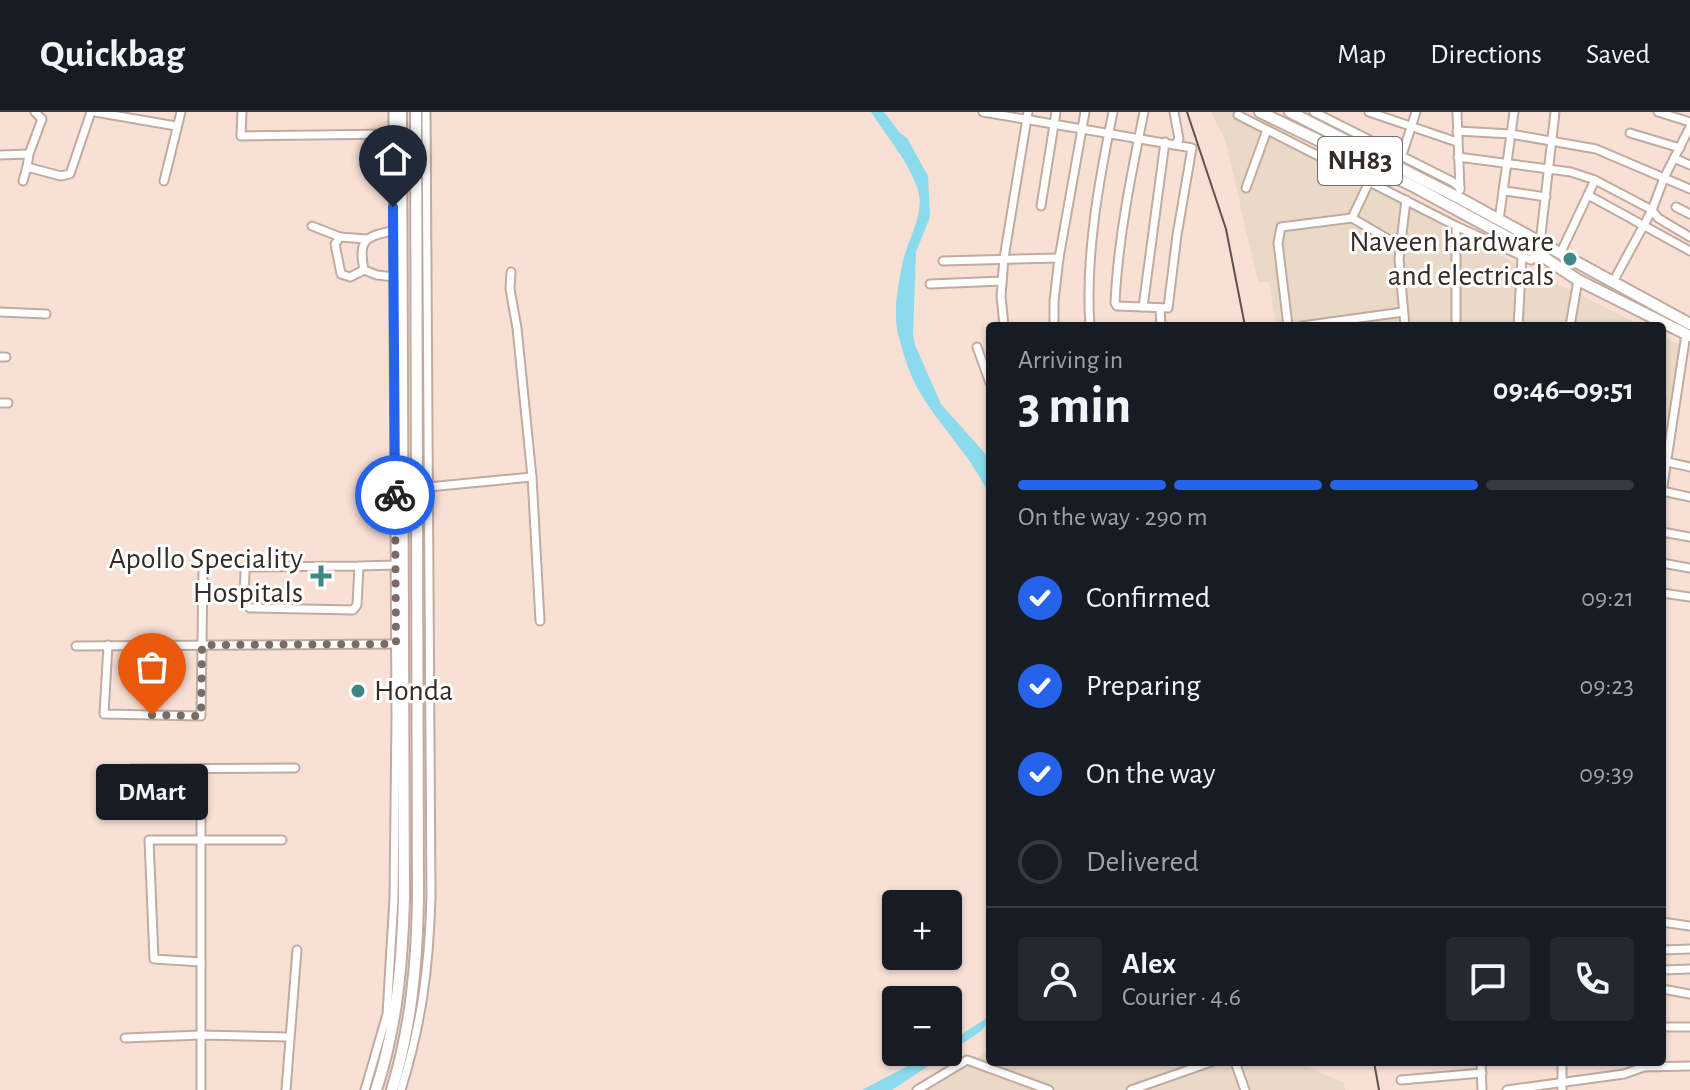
<!DOCTYPE html>
<html lang="en">
<head>
<meta charset="utf-8">
<style>
  body { margin:0; font-family:"Alegreya Sans",sans-serif; background:#242831; color:#f1f3f6; height:100vh; display:flex; flex-direction:column; font-size:30px; white-space:nowrap }
  * { box-sizing:border-box; margin:0 }
  p { font-size:26px; color:#9ea1a6 }
  .icon { flex:none; width:44px; height:44px; fill:none; stroke:currentColor; stroke-width:2; stroke-linecap:round; stroke-linejoin:round }
  .map { position:relative; flex:1; overflow:hidden }
  .drawer { position:absolute; left:986px; top:210px; width:680px; height:744px; display:flex; flex-direction:column; background:#171b24; border-radius:8px; box-shadow:0 2px 6px #0004 }
  .drawer>* { flex:none }
  .fabs { position:absolute; left:882px; top:778px; display:grid; gap:16px }
  .fabs a { display:grid; place-items:center; width:80px; height:80px; border-radius:8px; background:#171b24; box-shadow:0 2px 6px #0004; font-size:40px }
  .pin { position:absolute; display:grid; place-items:center; width:68px; height:68px; color:#fff; margin:-82px -34px; border-radius:50% 50% 50% 0; rotate:-45deg; box-shadow:0 0 8px #0007 }
  .pin .icon { rotate:45deg }
  .courier { position:absolute; display:grid; place-items:center; width:80px; height:80px; margin:-40px; border:6px solid #2563eb; border-radius:50%; background:#fff; color:#222; box-shadow:0 2px 10px #0007 }
  .bubble { position:absolute; height:56px; border-radius:8px; background:#171b24; box-shadow:0 2px 6px #0004; font-size:26px; font-weight:600; line-height:56px; text-align:center }
  .overview em { font-style:normal; font-weight:600 }
  .overview div { display:flex; flex-direction:column-reverse }
  .overview { display:flex; align-items:center; justify-content:space-between; height:136px; padding:0 32px }
  h1 { font-size:52px; font-weight:600; line-height:60px }
  .bar { display:grid; grid-template-columns:repeat(4,1fr); gap:12px 8px; align-content:center; height:96px; padding:0 32px }
  .bar i { height:10px; border-radius:6px; background:#363941 }
  .bar .current { background:#2563eb }
  .bar p { grid-column:span 4 }
  .line { display:flex; align-items:center; gap:20px; padding:0 32px; border-top:2px solid #363941 }
  .line div { flex:1 }
  .round { display:grid; place-items:center; flex:none; width:84px; height:84px; border-radius:8px; background:#242831 }
  ol { padding:0 32px; list-style:none }
  li { display:flex; align-items:center; gap:24px; height:88px }
  li p { margin-inline-start:auto }
  li .icon { padding:8px; border-radius:50%; background:#2563eb; color:#fff; stroke-width:4 }
  li:last-child { color:#9ea1a6 }
  li i { width:44px; height:44px; border:4px solid #363941; border-radius:50% }
  header { display:flex; align-items:center; gap:48px; box-sizing:border-box; height:112px; padding:0 40px; background:#171b24; border-bottom:2px solid #363941 }
  header strong { font-size:38px }
  nav { display:flex; gap:44px; margin-inline-start:auto; font-size:28px }
  .map>svg:first-child { display:block }
  .industrial { fill:#ead9c7 }
  .water { fill:#8cdbed }
  .lines { fill:none; stroke-linecap:round; stroke-linejoin:round }
  .minor-casing { stroke:#c1aba0; stroke-width:11 }
  .highway-casing { stroke:#c1aba0; stroke-width:14 }
  .minor { stroke:#fff; stroke-width:7 }
  .highway { stroke:#fff; stroke-width:10 }
  .rail { stroke:#5f534d; stroke-width:2 }
  .done { stroke:#796b65; stroke-width:8; stroke-dasharray:0 14.4 }
  .route { stroke:#2563eb; stroke-width:10 }
  .poi-dot { fill:#408884; stroke:#fff; stroke-width:3 }
  .labels { text-anchor:middle; dominant-baseline:central; stroke-width:6; stroke-linejoin:round; paint-order:stroke }
  .shield { fill:#fff; stroke:#726b68; stroke-width:2 }
  .shield-label { font-size:28px; font-weight:bold; fill:#352c28 }
  .poi-label { font-size:30px; fill:#352c28; stroke:#fff; text-anchor:end }
</style>
</head>
<body>
<header>
<strong>Quickbag</strong>
<nav><a>Map</a><a>Directions</a><a>Saved</a></nav>
</header>
<div class="map">
<svg width="1690" height="978" viewBox="0 0 1690 978">
  <rect width="100%" height="100%" fill="#f8e0d5"/>
  <!-- industrial -->
  <g class="industrial">
    <path d="M1211 0H1237L1447 117 1642 214H1276L1269 170H1258L1225 27Z"/>
    <path d="M1662 224 1682 234 1662 340Z"/>
    <path d="M990 939V950H1297L1344 971 1345 978H916Z"/>
  </g>
  <!-- water -->
  <g class="water">
    <path d="M871 0H884L900 21 907 26 928 64 930 105 916 140 913 223 915 233 941 292 990 347V385C973 346 941 316 919 279 909 262 903 240 898 222 893 199 898 172 903 149 908 127 925 102 918 78 909 50 887 25 871 0Z"/>
    <path d="M990 904V909L980 920 892 978H862L934 940H948V931Z"/>
  </g>
  <g class="lines">
    <!-- minor casing -->
    <g class="minor-casing">
      <g id="minor">
        <path d="M95 0 176 14"/>
        <path d="M242 0 241 24 393 22"/>
        <path d="M983 0 1175 33 1179 27 1174 0"/>
        <path d="M1144 0C1131 63 1118 127 1115 191L1117 194 1168 196 1177 123 1192 36 1175 33"/>
        <path d="M1314 0 1453 70 1460 76"/>
        <path d="M1369 0 1457 30"/>
        <path d="M1457 0 1460 78"/>
        <path d="M1658 0 1690 10"/>
        <path d="M1238 3 1456 114 1531 148 1542 144"/>
        <path d="M1457 19 1511 22 1596 37 1690 77"/>
        <path d="M1630 21 1680 36"/>
        <path d="M29 42 42 7 35 0"/>
        <path d="M0 43 29 42 27 55"/>
        <path d="M1402 43 1416 0"/>
        <path d="M1458 45 1571 60 1595 68 1652 98 1664 66 1690 15"/>
        <path d="M1674 46 1690 53"/>
        <path d="M23 69 27 55 61 64 70 62 91 0"/>
        <path d="M164 69 181 0"/>
        <path d="M1246 76 1267 18"/>
        <path d="M1505 79 1546 85"/>
        <path d="M1588 83 1690 139"/>
        <path d="M1041 94 1056 0"/>
        <path d="M1676 95 1690 102"/>
        <path d="M1352 106 1369 70"/>
        <path d="M1499 108 1514 0"/>
        <path d="M312 114 340 125 335 132 341 162 350 165 364 158"/>
        <path d="M1456 114V214"/>
        <path d="M393 119C365 124 358 128 364 158L377 163 394 165"/>
        <path d="M340 125 366 127"/>
        <path d="M1540 131 1555 0"/>
        <path d="M1560 142 1595 68"/>
        <path d="M943 149 1059 146"/>
        <path d="M511 160 510 177 517 216 532 365 540 509"/>
        <path d="M1613 170 1652 98 1658 106 1690 125"/>
        <path d="M930 172 1002 169"/>
        <path d="M1143 195 1165 30"/>
        <path d="M1160 196 1161 214"/>
        <path d="M0 200 46 202"/>
        <path d="M1004 214 1001 184 1004 146 1028 0"/>
        <path d="M1054 214V189L1059 146 1085 0"/>
        <path d="M1090 214C1085 145 1099 68 1113 0"/>
        <path d="M1288 214 1278 131 1281 115 1352 106 1400 134"/>
        <path d="M1302 214 1403 200"/>
        <path d="M1405 214 1399 147 1406 88"/>
        <path d="M1518 214 1522 145"/>
        <path d="M1570 214 1578 168"/>
        <path d="M977 235 990 271"/>
        <path d="M0 245H6"/>
        <path d="M0 291H8"/>
        <path d="M1667 350 1690 355"/>
        <path d="M428 375 532 365"/>
        <path d="M1662 379 1690 385"/>
        <path d="M1662 380 1686 222"/>
        <path d="M1662 420 1690 425"/>
        <path d="M1662 451 1690 456"/>
        <path d="M359 454 247 455 245 459 244 492 250 496 353 498 357 493 359 454 396 453"/>
        <path d="M1662 481 1690 485"/>
        <path d="M108 533 104 602 201 604 203 456"/>
        <path d="M76 534 396 532"/>
        <path d="M131 657 295 656"/>
        <path d="M1662 810 1690 814"/>
        <path d="M1662 838 1690 837"/>
        <path d="M201 850 154 847 149 728H282"/>
        <path d="M1662 858 1690 857"/>
        <path d="M1662 877 1690 882"/>
        <path d="M1662 915H1690"/>
        <path d="M125 926 201 923 288 925"/>
        <path d="M1235 950 1245 978"/>
        <path d="M1481 950 1482 978"/>
        <path d="M1562 950V978"/>
        <path d="M1401 968 1482 961"/>
        <path d="M201 978V657"/>
        <path d="M286 978 297 838"/>
        <path d="M365 978 387 902 394 786 396 606 393 0"/>
        <path d="M401 978C422 910 429 855 431 785L426 0"/>
        <path d="M917 978 967 948 1049 978"/>
        <path d="M1131 978 1211 950"/>
        <path d="M1507 978 1624 962 1644 955 1690 954"/>
      </g>
    </g>
    <!-- highway casing -->
    <g class="highway-casing">
      <g id="highway">
        <path d="M1260 0 1415 75 1542 144 1578 168 1690 224"/>
        <path d="M1290 0 1459 86 1690 212"/>
        <path d="M376 978C397 914 402 853 404 786L401 0"/>
        <path d="M392 978C411 915 417 853 418 787L416 0"/>
      </g>
    </g>
    <!-- minor -->
    <use href="#minor" class="minor"/>
    <!-- highway -->
    <use href="#highway" class="highway"/>
    <!-- rail -->
    <g class="rail">
      <path d="M1187 0 1226 117 1245 214"/>
      <path d="M1374 950 1379 978"/>
    </g>
  </g>
  <g class="lines">
    <!-- done -->
    <path class="done" d="M152 603 201 604 202 533 396 532 395 383"/>
    <!-- route -->
    <path class="route" d="M393 95 395 383"/>
  </g>
  <!-- markers -->
  <g class="poi-dot">
    <circle cx="1570" cy="147" r="8"/>
    <path d="M317 452h8v8h8v8h-8v8h-8v-8h-8v-8h8z"/>
    <circle cx="358" cy="579" r="8"/>
  </g>
  <g class="labels">
    <!-- shield labels -->
    <rect class="shield" x="1318" y="25" width="84" height="48" rx="6"/>
    <g class="shield-label">
      <text x="1360" y="49">NH83</text>
    </g>
    <!-- poi labels -->
    <g class="poi-label">
      <text x="1554" y="130">Naveen hardware<tspan x="1554" dy="34">and electricals</tspan></text>
      <text x="303" y="447">Apollo Speciality<tspan x="303" dy="34">Hospitals</tspan></text>
      <text x="374" y="579" text-anchor="start">Honda</text>
    </g>
  </g>
</svg>
<div class="fabs">
<a>+</a>
<a>−</a>
</div>
<div class="pin" style="left:152px;top:603px;background:#ea580c"><svg class="icon" aria-label="bag" viewBox="0 0 24 24"><path d="M5 8h14l-1 12H6zM9 8a3 3 0 0 1 6 0"/></svg></div>
<div class="pin" style="left:393px;top:95px;background:#1f2937"><svg class="icon" aria-label="home" viewBox="0 0 24 24"><path d="M3 11l9-7 9 7M6 9v11h12V9"/></svg></div>
<div class="courier" style="left:395px;top:383px"><svg class="icon" aria-label="bike" viewBox="0 0 24 24"><circle cx="6" cy="16" r="4"/><circle cx="18" cy="16" r="4"/><path d="M6 16l4-8h5l3 8M10 8l3 8H6M13 5h3"/></svg></div>
<div class="bubble" style="left:96px;top:652px;width:112px">DMart</div>
<section class="drawer">
<div class="overview"><div><h1>3 min</h1><p>Arriving in</p></div><em>09:46–09:51</em></div>
<div class="bar"><i class="current"></i><i class="current"></i><i class="current"></i><i></i><p>On the way · 290 m</p></div>
<ol>
<li><svg class="icon" aria-label="check" viewBox="0 0 24 24"><path d="M5 12l5 5 9-10"/></svg>Confirmed<p>09:21</p></li>
<li><svg class="icon" aria-label="check" viewBox="0 0 24 24"><path d="M5 12l5 5 9-10"/></svg>Preparing<p>09:23</p></li>
<li><svg class="icon" aria-label="check" viewBox="0 0 24 24"><path d="M5 12l5 5 9-10"/></svg>On the way<p>09:39</p></li>
<li><i></i>Delivered</li>
</ol>
<div class="line" style="height:144px"><a class="round"><svg class="icon" aria-label="person" viewBox="0 0 24 24"><circle cx="12" cy="8" r="4"/><path d="M4 21q1-7 8-7t8 7"/></svg></a><div><b>Alex</b><p>Courier · 4.6</p></div><a class="round"><svg class="icon" aria-label="chat" viewBox="0 0 24 24"><path d="M4 5h16v11H9l-5 4z"/></svg></a><a class="round"><svg class="icon" aria-label="phone" viewBox="0 0 24 24"><path d="M5 4h4l2 5-3 2q2 4 5 5l2-3 5 2v4C11 20 4 13 5 4z"/></svg></a></div>
</section>
</div>
</body>
</html>
